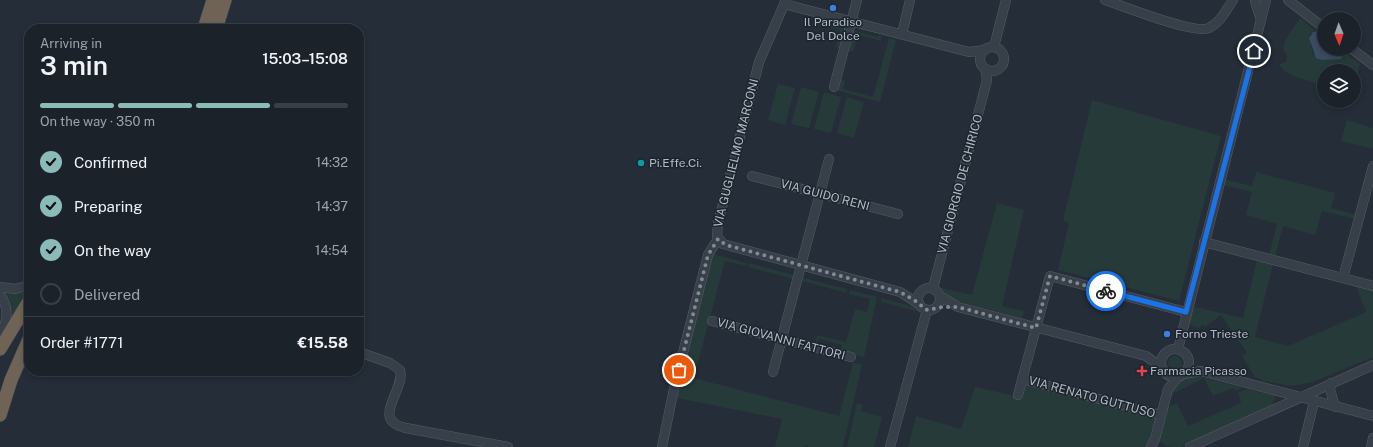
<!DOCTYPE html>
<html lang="en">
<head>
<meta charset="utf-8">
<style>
  body { margin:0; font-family:"Public Sans",sans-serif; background:#282f36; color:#f1f3f6; height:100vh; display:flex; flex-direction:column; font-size:15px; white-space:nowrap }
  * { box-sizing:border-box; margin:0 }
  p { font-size:13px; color:#a0a4a8 }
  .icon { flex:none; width:22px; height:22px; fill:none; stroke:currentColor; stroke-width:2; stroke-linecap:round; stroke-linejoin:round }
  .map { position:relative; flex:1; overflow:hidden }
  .drawer { position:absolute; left:24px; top:24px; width:340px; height:352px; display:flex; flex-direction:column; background:#1b222a; border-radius:16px; box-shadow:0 2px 6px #0003,0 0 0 1px #393f47 }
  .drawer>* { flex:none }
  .needle { width:26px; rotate:178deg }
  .tools { position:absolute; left:1317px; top:12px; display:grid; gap:8px }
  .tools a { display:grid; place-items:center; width:44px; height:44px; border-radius:50%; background:#1b222a; box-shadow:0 2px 6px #0003,0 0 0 1px #393f47; font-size:20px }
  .pin { position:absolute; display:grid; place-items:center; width:34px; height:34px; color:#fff; margin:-17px; border:2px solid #fff; border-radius:50%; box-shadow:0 1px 4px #0007 }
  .courier { position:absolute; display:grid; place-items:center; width:40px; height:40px; margin:-20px; border:3px solid #1a73e8; border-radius:50%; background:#fff; color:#222; box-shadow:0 1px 5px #0007 }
  .headline em { font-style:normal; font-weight:600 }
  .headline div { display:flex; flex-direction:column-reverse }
  .headline { display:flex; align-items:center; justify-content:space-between; height:68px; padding:0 16px }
  h1 { font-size:26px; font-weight:600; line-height:30px }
  .bar { display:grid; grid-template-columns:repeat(4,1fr); gap:6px 4px; align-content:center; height:48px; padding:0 16px }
  .bar i { height:5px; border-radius:3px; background:#393f47 }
  .bar .on { background:#8bbbb9 }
  .bar p { grid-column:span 4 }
  .line { display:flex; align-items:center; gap:10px; padding:0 16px; border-top:1px solid #393f47 }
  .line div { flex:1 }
  ol { padding:0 16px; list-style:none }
  li { display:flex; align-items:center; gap:12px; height:44px }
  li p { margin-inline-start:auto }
  li .icon { padding:4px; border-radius:50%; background:#8bbbb9; color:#111; stroke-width:4 }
  li:last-child { color:#a0a4a8 }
  li i { width:22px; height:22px; border:2px solid #393f47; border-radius:50% }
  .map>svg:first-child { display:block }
  .green { fill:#263a3a }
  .water { fill:#3a4c60 }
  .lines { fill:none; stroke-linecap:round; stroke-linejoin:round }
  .minor-casing { stroke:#555d66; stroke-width:10 }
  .highway-casing { stroke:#424a53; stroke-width:14 }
  .minor { stroke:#373f49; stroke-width:9 }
  .highway { stroke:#6e6355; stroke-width:13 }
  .done { stroke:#808994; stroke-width:4; stroke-dasharray:0 7.2 }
  .route { stroke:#1a73e8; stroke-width:5 }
  .shop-dot { fill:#3f7fe0; stroke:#1c242d; stroke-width:1.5 }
  .culture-dot { fill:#0f9aa8; stroke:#1c242d; stroke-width:1.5 }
  .health-dot { fill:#e0444e; stroke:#1c242d; stroke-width:1.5 }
  .labels { text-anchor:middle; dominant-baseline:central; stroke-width:3; stroke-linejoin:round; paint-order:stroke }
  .poi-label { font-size:12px; fill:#b2bac5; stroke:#1c242d; text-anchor:start }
  .street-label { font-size:12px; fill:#b2bac5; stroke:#1c242d }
</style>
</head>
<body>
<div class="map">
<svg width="1373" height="447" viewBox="0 0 1373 447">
  <rect width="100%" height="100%" fill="#242d38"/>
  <!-- green -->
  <g class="green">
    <path d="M1300 18 1317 32 1310 34 1309 38 1313 54 1343 55 1341 50 1360 64 1354 88V71H1324V85C1312 82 1284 76 1279 64L1286 62 1287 56 1283 48 1286 39Z"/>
    <path d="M818 20 821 22 847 29 842 49 836 47 840 30 818 25Z"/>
    <path d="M852 30 878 37 879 35 882 36 881 41 858 35 853 52 846 50Z"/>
    <path d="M889 38 896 40 880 102 836 90 839 79 845 81 843 89 873 97Z"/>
    <path d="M778 84 795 88 785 125 768 120Z"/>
    <path d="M801 87 819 92 809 128 791 124Z"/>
    <path d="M824 92 841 97 831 133 814 129Z"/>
    <path d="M847 97 864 102 854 138 837 133Z"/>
    <path d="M1092 100 1221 136 1179 301 1058 270 1069 223 1063 220Z"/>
    <path d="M1347 120 1373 128V149L1341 141Z"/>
    <path d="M1256 172 1335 193 1331 208 1356 215 1355 219 1322 211 1315 235 1283 226 1275 257 1269 255 1277 224 1246 215 1252 192 1223 185 1224 179 1252 186Z"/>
    <path d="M997 203 1024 210 1002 306 1024 311 1022 318 945 298 941 288 972 295Z"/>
    <path d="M713 254 746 263V266L725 261 694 378 839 416 853 362 862 365 843 447H808L807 445 803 447H775L782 419 677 398 708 265Z"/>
    <path d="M1257 260 1273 264 1255 337 1288 346 1366 312 1355 284 1373 289V357L1313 382 1291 386 1264 381 1255 377 1242 356 1247 353 1221 315 1205 327 1203 325 1198 328 1187 323 1191 306 1243 318Z"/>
    <path d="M749 263 793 275V279L748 267Z"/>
    <path d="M804 278 847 289 846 293 802 281Z"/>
    <path d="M29 289V292L11 317 2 291 16 293Z"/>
    <path d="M850 290 877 297 864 357 840 351 842 345 819 339 817 345 815 344 817 335 846 342 855 309 867 312 870 299 849 294Z"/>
    <path d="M881 298 915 307 919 312 881 302Z"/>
    <circle cx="1175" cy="363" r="7"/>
    <path d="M1188 374 1241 387V389L1235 391 1233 388 1213 396 1204 378 1172 394 1174 397 1170 395 1177 381 1182 380Z"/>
    <path d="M1025 383 1156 418 1149 441 1146 447H908L916 416 961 429 975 387 1021 397Z"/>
    <path d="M1246 389 1276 396 1271 407 1182 447C1171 447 1164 447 1158 438L1168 407 1177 403 1188 426 1241 403 1238 393Z"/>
    <path d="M857 403 863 405 861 411 882 417 874 447H847Z"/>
  </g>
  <!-- water -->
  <path class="water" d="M1313 32H1317L1324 37V49L1341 50 1343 55 1341 59 1322 60 1316 58 1309 38Z"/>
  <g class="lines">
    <!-- minor casing -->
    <g class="minor-casing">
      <g id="minor">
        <path d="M786 0 759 62 718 223 717 236 723 244 900 292 919 304"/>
        <path d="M1105 0C1123 6 1195 35 1209 28 1221 22 1226 10 1233 0"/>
        <path d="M1288 0 1324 28"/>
        <path d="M1255 1 1260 17"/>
        <path d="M784 4 969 52 985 50"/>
        <path d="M902 34 910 0"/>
        <path d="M994 47 1006 0"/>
        <circle cx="992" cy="59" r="12"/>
        <path d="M1352 49 1373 65"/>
        <path d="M834 87 857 0"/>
        <path d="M752 176 898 214"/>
        <path d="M1204 242 1373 286"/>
        <path d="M1343 278 1373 166"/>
        <path d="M0 287 15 289 29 285"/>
        <circle cx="929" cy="299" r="11"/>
        <path d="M933 288 987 80 985 68"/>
        <path d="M0 295C10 309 7 322 0 336"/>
        <path d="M940 296 958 307 1146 356 1162 368"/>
        <path d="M712 321 851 357"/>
        <path d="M1178 349 1266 0"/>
        <circle cx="1175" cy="363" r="14"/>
        <path d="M359 352 390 363 400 370C406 390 369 420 406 428L508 447"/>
        <path d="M773 372 829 159"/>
        <path d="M1184 374 1201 371 1373 416"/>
        <path d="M1022 379 1161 415"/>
        <path d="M1331 383 1330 389 1335 407"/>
        <path d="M1018 395 1050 276 1186 312"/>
        <path d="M662 447 675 384 708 255 718 239"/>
        <path d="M890 447 927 310"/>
        <path d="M1151 447 1155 439 1168 389 1178 377"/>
        <path d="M1190 447 1373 365"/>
        <path d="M1303 447 1314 402"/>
        <path d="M1371 447 1373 438"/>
      </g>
    </g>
    <!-- highway casing -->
    <g class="highway-casing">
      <g id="highway">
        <path d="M204 29 213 0"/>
        <path d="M216 29 225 0"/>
        <path d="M0 349 29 301"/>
        <path d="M0 415 11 380 29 339"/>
      </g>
    </g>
    <!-- minor -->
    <use href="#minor" class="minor"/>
    <!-- highway -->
    <use href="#highway" class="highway"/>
  </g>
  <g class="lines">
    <!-- done -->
    <path class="done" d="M679 370 708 255 718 239 726 245 900 292 914 300 927 310 942 307H958L1036 328 1050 276 1106 291"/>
    <!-- route -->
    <path class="route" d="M1106 291 1186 312 1254 51"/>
  </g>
  <!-- markers -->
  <g class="shop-dot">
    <circle cx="833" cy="8" r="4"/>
    <circle cx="1167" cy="334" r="4"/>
  </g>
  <circle class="culture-dot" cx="641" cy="163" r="4"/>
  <path class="health-dot" d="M1140 365h4v4h4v4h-4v4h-4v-4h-4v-4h4z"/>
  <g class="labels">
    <!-- poi labels -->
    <g class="poi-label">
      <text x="833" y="22" text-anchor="middle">Il Paradiso<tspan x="833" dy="14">Del Dolce</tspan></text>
      <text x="649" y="163">Pi.Effe.Ci.</text>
      <text x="1175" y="334">Forno Trieste</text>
      <text x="1150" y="371">Farmacia Picasso</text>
    </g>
    <!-- street labels -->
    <g class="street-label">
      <text transform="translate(736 153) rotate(-76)">VIA GUGLIELMO MARCONI</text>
      <text transform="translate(960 184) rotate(-75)">VIA GIORGIO DE CHIRICO</text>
      <text transform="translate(825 195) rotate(15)">VIA GUIDO RENI</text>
      <text transform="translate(781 339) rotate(15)">VIA GIOVANNI FATTORI</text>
      <text transform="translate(1092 397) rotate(15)">VIA RENATO GUTTUSO</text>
    </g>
  </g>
</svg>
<div class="tools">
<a><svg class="needle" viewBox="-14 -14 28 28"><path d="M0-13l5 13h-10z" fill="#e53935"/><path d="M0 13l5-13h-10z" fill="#a0a4a8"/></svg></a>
<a><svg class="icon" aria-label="layers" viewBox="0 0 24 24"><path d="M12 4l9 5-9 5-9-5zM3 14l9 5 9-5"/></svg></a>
</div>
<div class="pin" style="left:679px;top:370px;background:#ea580c"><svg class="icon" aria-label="bag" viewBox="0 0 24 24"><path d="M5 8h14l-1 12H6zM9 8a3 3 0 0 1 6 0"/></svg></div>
<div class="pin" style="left:1254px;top:51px;background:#1f2937"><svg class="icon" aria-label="home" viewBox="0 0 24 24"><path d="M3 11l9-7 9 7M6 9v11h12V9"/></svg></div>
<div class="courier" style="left:1106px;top:291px"><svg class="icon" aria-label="bike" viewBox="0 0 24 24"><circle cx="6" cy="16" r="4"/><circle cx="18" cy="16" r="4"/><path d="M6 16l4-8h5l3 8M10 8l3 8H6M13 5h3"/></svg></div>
<section class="drawer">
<div class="headline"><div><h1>3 min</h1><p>Arriving in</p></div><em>15:03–15:08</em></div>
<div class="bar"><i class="on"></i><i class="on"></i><i class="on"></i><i></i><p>On the way · 350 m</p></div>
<ol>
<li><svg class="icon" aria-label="check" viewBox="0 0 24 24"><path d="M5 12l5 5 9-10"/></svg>Confirmed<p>14:32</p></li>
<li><svg class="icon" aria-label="check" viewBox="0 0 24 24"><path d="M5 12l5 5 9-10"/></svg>Preparing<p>14:37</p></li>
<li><svg class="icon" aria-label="check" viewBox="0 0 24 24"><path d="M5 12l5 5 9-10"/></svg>On the way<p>14:54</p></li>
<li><i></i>Delivered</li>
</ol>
<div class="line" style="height:52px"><div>Order #1771</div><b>€15.58</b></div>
</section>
</div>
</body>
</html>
